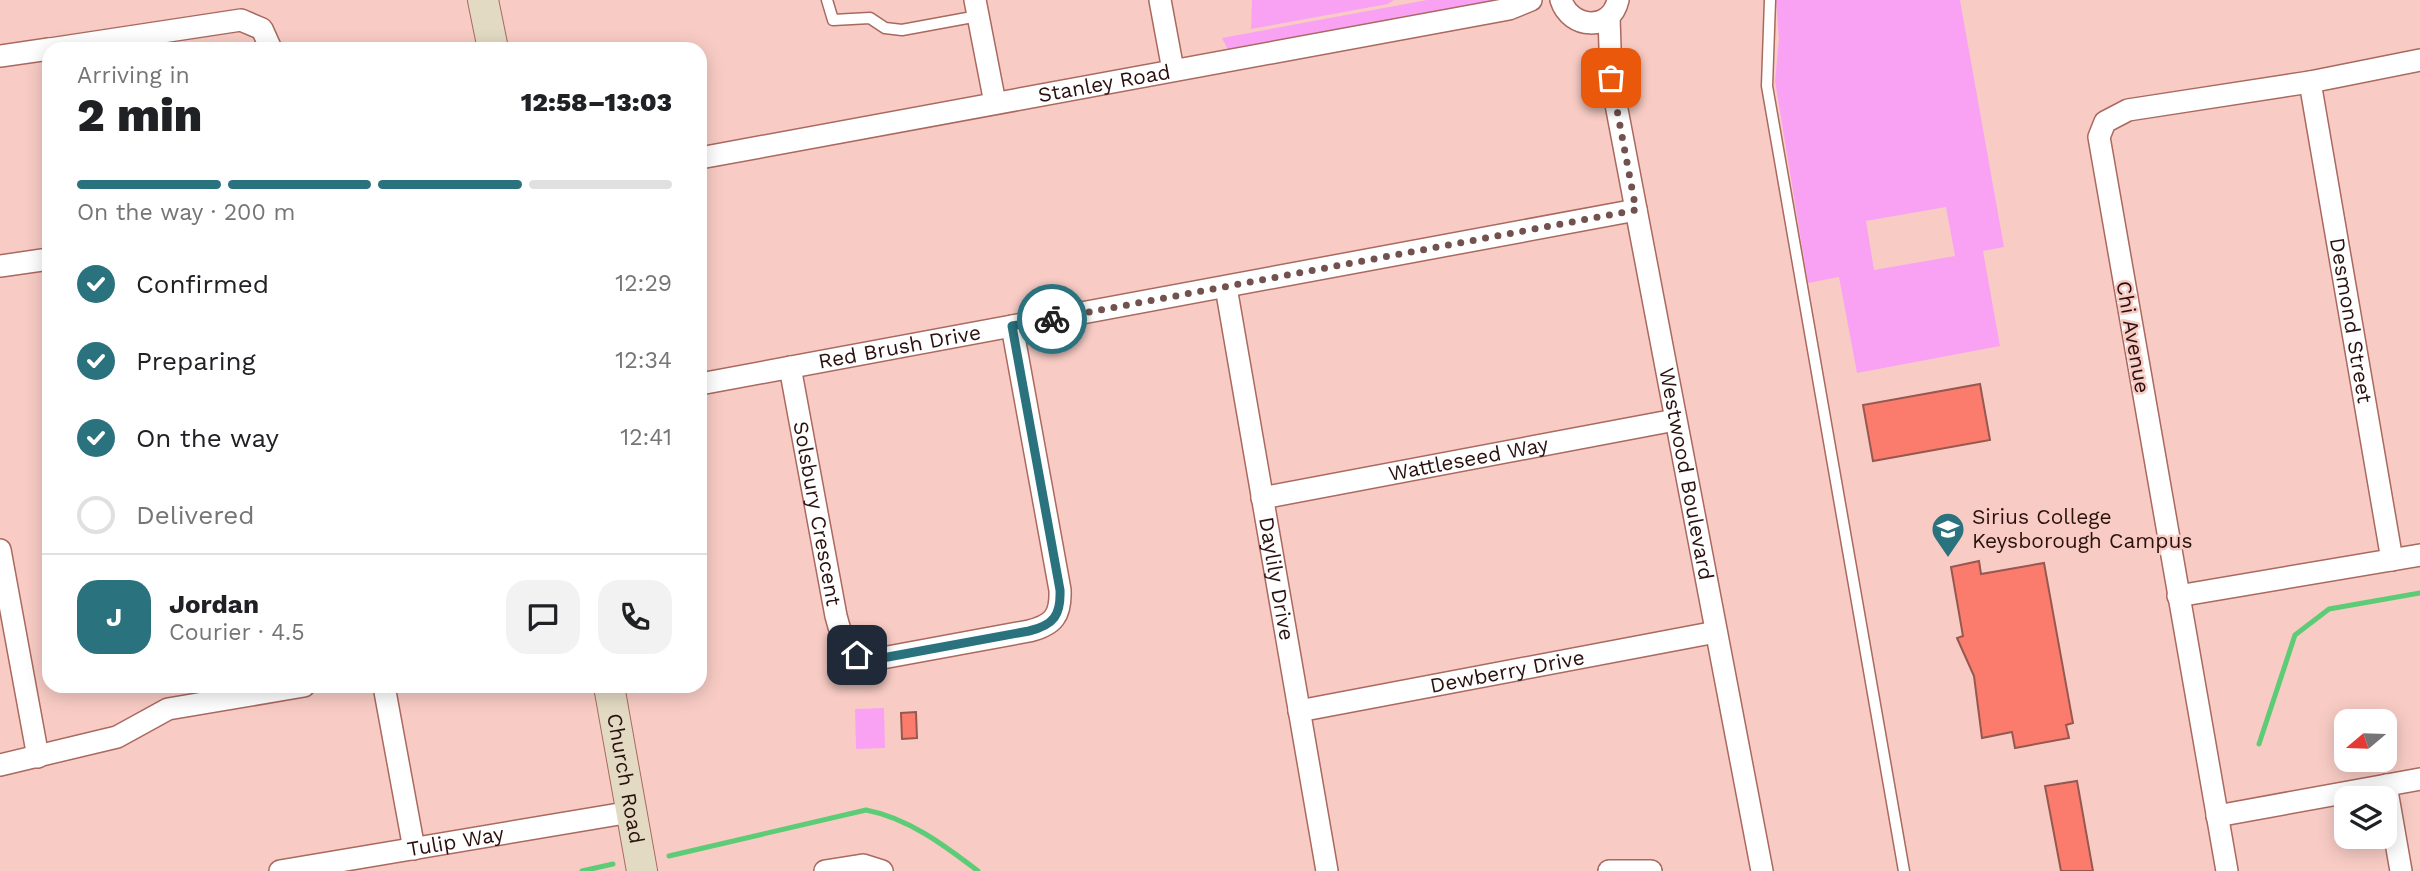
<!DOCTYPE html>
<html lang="en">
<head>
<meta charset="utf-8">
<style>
  :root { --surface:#fff; --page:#f2f2f2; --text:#202124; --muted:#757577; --line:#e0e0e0; --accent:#2a727d }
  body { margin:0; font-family:"Work Sans",sans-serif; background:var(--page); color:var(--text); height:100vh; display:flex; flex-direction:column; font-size:26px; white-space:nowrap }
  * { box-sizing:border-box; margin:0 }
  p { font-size:23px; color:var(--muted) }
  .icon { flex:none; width:38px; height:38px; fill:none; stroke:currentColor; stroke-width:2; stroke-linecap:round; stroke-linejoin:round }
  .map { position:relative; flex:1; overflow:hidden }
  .panel { position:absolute; left:42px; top:42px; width:665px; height:651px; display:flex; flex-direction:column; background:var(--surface); border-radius:21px; box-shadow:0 4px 18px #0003 }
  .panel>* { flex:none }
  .needle { width:46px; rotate:251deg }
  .tools { position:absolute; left:2334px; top:709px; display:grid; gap:14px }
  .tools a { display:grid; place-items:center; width:63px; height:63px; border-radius:14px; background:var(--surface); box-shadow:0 4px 18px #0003; font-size:35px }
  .pin { position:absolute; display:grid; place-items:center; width:60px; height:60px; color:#fff; margin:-30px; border-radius:14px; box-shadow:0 4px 10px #0006 }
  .courier { position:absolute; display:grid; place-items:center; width:70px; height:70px; margin:-35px; border:5px solid #2a727d; border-radius:50%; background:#fff; color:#222; box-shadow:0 2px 9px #0007 }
  .head em { font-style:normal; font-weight:800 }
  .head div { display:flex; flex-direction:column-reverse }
  .head { display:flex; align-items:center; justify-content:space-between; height:119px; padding:0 35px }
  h1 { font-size:46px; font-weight:800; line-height:52px }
  .bar { display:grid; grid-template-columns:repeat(4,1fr); gap:10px 7px; align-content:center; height:84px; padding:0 35px }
  .bar i { height:9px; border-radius:5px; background:var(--line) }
  .bar .current { background:var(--accent) }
  .bar p { grid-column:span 4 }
  .line { display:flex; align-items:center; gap:18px; padding:0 35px; border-top:2px solid var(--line) }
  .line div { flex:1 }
  .round { display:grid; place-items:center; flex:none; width:74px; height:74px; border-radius:21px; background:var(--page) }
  ol { padding:0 35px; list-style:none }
  li { display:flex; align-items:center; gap:21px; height:77px }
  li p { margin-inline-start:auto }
  li .icon { padding:7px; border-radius:50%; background:var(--accent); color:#fff; stroke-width:4 }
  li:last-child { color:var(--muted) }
  li i { width:38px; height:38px; border:4px solid var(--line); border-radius:50% }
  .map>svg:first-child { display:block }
  .green { fill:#f9a2f4; fill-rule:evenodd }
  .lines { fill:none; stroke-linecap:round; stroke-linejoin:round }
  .stream { stroke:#5ecc77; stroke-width:5 }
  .building { fill:#fb7c6d; stroke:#96584f; stroke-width:2 }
  .lane-casing { stroke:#a9695f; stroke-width:13 }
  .street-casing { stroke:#a9695f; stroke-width:24 }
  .secondary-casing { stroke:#a9695f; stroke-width:32 }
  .lane { stroke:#fff; stroke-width:10 }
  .street { stroke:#fff; stroke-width:21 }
  .secondary { stroke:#e3dac3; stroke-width:30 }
  .done { stroke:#72524e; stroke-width:7; stroke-dasharray:0 12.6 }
  .route { stroke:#2a727d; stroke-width:9 }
  .labels { text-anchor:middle; stroke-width:5; stroke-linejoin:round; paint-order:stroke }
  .street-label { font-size:21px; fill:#2a110e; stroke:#f8ccc5 }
  .poi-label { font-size:21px; fill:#2a110e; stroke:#f8ccc5; text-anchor:start }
</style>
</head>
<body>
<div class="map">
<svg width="2420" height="871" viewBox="0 0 2420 871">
  <rect width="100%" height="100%" fill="#f8ccc5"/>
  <g class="green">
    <polygon points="1252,0 1394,0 1388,4 1251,29"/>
    <polygon points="1427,0 1501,0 1228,50 1222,38"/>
    <path d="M1776,0H1960L2004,247L1983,251L2000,346L1857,373L1839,277L1808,283L1775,81L1779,39ZM1946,207L1955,256L1874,270L1866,221Z"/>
    <polygon points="884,708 885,748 856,749 855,709"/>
  </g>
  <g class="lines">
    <g class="stream">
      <polyline points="2259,744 2295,635 2329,609 2420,593"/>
      <path d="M669,856L866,810C908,818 944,845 978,871"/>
      <polyline points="582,871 613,864"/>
    </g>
  </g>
  <g class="building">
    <polygon points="1980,384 1990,440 1873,461 1863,405"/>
    <polygon points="1979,561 1981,574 2044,563 2073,723 2066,725 2069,738 2015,748 2012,732 1982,738 1974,676 1957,638 1963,636 1951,567"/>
    <polygon points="916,712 917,738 902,739 901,713"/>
    <polygon points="2077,781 2093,871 2061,871 2045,786"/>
  </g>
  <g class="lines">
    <defs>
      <g id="lane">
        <polyline points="827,0 833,20 870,18 885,28 902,30 978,16"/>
        <polyline points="1770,0 1767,86 1904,871"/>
      </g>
      <g id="street">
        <polyline points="975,0 995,103"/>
        <polyline points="1160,0 1173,70"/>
        <path d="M1561,0C1570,29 1611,32 1618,0"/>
        <path id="s1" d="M1609,17L1611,78L1762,871"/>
        <polyline points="50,49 241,20 262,29 271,49"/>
        <polyline points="0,56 49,49"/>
        <path id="s2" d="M2310,82L2392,560"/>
        <path id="s3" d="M700,158L1509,9L1531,0"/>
        <polyline points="0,266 49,259"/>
        <path id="s4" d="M1226,287L1327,871"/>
        <path id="s5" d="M790,367L836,616C842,640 849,659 877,659L1029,631C1054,625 1061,615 1060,590L1012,326"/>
        <path id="s6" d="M700,384L1636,210"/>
        <path id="s7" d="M1262,498L1675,420"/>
        <polyline points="0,550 38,757"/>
        <polyline points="2178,596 2420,555"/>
        <polyline points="384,686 414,849"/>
        <path id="s8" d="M1299,711L1716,632"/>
        <polyline points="0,765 117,737 168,709 304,686"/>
        <polyline points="2386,785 2401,871"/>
        <polyline points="2217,816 2420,779"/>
        <path id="s9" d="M280,871L631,812"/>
        <polyline points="825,871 863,865 882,871"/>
        <polyline points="1609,871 1651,871"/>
        <polyline points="2227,871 2099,137 2105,122 2128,110 2310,82 2420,60"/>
      </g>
      <g id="secondary">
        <polyline points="483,0 493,49"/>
        <path id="s10" d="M609,686L642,871"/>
      </g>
    </defs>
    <use href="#lane" class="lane-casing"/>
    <use href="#street" class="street-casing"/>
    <use href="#secondary" class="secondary-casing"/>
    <use href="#lane" class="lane"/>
    <use href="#street" class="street"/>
    <use href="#secondary" class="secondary"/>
  </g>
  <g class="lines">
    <polyline class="done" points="1052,319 1636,210 1611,78"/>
    <path class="route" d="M857,655L877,659L1029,631C1054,625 1061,615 1060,590L1012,326L1052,319"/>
  </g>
  <defs>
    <symbol id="school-pin" viewBox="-11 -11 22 30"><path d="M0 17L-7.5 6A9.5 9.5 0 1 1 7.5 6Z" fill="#2a727d" stroke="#f8ccc5"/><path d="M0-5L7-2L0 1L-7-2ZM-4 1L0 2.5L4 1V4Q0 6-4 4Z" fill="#fff"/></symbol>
  </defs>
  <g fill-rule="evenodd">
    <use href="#school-pin" x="1929" y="510" width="38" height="52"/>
  </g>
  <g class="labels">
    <g class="street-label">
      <text dy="7" stroke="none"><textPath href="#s3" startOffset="411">Stanley Road</textPath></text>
      <text dy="7" stroke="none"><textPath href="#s2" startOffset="242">Desmond Street</textPath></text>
      <text transform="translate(2133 337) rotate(80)" y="7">Chi Avenue</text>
      <text dy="7" stroke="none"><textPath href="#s6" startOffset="203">Red Brush Drive</textPath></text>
      <text dy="7" stroke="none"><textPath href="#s7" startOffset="210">Wattleseed Way</textPath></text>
      <text dy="7" stroke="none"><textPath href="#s1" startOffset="464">Westwood Boulevard</textPath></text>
      <text dy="7" stroke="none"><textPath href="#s5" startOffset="149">Solsbury Crescent</textPath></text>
      <text dy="7" stroke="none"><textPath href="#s4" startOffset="296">Daylily Drive</textPath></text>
      <text dy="7" stroke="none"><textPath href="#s8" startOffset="212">Dewberry Drive</textPath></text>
      <text dy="7" stroke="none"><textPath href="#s10" startOffset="94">Church Road</textPath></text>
      <text dy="7" stroke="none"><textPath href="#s9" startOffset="178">Tulip Way</textPath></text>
    </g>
    <g class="poi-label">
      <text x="1972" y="524">Sirius College<tspan x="1972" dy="24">Keysborough Campus</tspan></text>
    </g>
  </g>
</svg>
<div class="tools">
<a><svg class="needle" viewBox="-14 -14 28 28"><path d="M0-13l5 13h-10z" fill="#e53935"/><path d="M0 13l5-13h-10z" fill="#757577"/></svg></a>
<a><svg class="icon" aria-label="layers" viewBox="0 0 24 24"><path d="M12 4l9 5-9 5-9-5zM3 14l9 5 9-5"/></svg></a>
</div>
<div class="pin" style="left:1611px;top:78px;background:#ea580c"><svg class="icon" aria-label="bag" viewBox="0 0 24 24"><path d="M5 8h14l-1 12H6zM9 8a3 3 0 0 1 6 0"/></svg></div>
<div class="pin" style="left:857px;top:655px;background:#1f2937"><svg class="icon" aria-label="home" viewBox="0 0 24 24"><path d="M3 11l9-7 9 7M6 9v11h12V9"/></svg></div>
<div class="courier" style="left:1052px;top:319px"><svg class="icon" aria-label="bike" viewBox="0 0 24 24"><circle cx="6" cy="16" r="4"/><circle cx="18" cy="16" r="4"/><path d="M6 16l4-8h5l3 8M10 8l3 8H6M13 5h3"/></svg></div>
<section class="panel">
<div class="head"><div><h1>2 min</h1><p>Arriving in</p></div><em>12:58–13:03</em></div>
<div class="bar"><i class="current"></i><i class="current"></i><i class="current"></i><i></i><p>On the way · 200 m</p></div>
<ol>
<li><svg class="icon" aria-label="check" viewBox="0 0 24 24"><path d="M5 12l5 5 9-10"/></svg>Confirmed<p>12:29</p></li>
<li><svg class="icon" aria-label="check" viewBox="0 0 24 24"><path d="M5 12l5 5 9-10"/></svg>Preparing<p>12:34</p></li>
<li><svg class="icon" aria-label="check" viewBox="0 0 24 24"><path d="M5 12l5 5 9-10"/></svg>On the way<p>12:41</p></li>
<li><i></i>Delivered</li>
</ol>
<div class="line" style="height:126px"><b class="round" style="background:var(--accent);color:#fff">J</b><div><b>Jordan</b><p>Courier · 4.5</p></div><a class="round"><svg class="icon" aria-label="chat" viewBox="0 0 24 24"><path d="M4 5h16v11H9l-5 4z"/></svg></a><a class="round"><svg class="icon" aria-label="phone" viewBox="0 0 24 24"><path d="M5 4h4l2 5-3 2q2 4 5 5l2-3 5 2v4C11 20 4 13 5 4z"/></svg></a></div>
</section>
</div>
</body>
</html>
